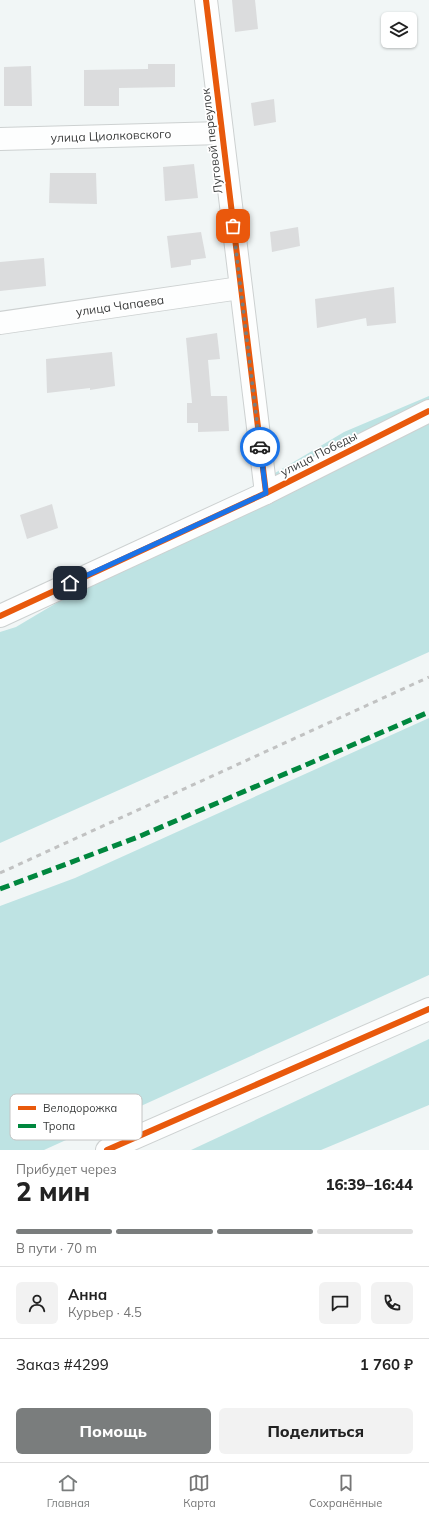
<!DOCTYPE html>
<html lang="ru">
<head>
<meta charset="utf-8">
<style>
  :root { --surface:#fff; --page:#f2f2f2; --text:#222; --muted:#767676; --line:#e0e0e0; --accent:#7a7d7d }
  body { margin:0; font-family:Mulish,sans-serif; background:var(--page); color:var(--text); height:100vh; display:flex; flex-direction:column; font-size:15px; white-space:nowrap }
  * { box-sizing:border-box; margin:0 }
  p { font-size:13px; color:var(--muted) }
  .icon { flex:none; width:22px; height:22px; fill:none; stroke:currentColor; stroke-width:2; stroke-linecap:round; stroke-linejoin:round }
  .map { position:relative; height:1150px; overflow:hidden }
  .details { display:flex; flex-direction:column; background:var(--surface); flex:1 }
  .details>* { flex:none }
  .buttons { position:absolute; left:381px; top:12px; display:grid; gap:8px }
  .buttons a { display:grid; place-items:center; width:36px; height:36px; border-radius:6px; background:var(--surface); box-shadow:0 1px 3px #0004; font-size:20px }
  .pin { position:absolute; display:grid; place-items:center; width:34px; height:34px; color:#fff; margin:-17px; border-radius:8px; box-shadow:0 2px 6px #0006 }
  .courier { position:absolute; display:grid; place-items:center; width:40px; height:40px; margin:-20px; border:3px solid #1a73e8; border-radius:50%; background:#fff; color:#222; box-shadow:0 1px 5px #0007 }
  .head em { font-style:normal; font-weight:800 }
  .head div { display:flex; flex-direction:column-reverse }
  .head { display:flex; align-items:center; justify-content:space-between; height:68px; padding:0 16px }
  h1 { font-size:26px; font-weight:800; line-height:30px }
  .bar { display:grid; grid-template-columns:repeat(4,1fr); gap:6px 4px; align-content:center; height:48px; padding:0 16px }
  .bar i { height:5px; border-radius:3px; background:var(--line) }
  .bar .active { background:var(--accent) }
  .bar p { grid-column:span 4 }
  .line { display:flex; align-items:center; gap:10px; padding:0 16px; border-top:1px solid var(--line) }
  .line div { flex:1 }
  .round { display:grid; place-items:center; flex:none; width:42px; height:42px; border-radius:6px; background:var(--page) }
  .button { display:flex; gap:8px; margin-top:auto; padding:8px 16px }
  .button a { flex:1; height:46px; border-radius:6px; background:var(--accent); color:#fff; font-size:16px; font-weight:800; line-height:46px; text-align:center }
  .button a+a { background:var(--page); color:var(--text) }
  .menu { display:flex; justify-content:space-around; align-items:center; height:56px; border-top:1px solid var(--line); background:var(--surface); font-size:11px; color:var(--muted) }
  .menu a { display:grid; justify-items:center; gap:2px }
  .menu .active { color:var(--accent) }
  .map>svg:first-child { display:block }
  .green { fill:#bee3e3 }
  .building { fill:#dbdcdd }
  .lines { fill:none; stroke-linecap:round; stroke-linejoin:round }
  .street-casing { stroke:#cdd1d1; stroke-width:24 }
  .secondary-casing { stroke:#cdd1d1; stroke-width:24 }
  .street { stroke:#fdfefe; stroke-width:22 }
  .secondary { stroke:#fdfefe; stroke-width:22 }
  .rail { stroke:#c1c2c2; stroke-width:3; stroke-dasharray:5 5; stroke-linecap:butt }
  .quiet { stroke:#00873e; stroke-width:5; stroke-dasharray:10 5; stroke-linecap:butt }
  .cycleway-casing { stroke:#fff; stroke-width:8 }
  .cycleway { stroke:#e8590c; stroke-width:6 }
  .done { stroke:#7a7d7d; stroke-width:4; stroke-dasharray:0 7.2 }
  .route { stroke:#1a73e8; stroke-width:5 }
  .labels { text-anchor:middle; stroke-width:3.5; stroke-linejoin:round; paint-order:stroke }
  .street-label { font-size:12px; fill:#3a3c3c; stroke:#fff }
  .key { fill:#fff; stroke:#c4c4c4; stroke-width:1 }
  .key-label { font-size:11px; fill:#3a3c3c }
</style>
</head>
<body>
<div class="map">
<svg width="429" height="1150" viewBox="0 0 429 1150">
  <rect width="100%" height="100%" fill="#f1f6f6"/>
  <g class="green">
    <polygon points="429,396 429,652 0,843 0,632 16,627 344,432"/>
    <polygon points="429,718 429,975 44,1150 0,1150 0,906 75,878"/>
    <polygon points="429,1039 429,1105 321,1150 191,1150"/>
  </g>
  <g class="building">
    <polygon points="232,0 255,0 258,29 235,32"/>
    <polygon points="148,64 175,64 175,87 119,88 119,106 84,106 84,70 148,69"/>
    <polygon points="31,66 32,106 4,106 4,67"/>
    <polygon points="274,99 276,122 254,126 251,103"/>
    <polygon points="194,164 198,198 165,201 163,167"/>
    <polygon points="50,173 96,173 97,204 49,203"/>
    <polygon points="298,227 300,246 272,252 270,232"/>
    <polygon points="201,232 206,258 191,260 191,265 171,268 167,236"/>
    <polygon points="44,258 46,286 0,291 0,262"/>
    <polygon points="394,287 396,323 367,326 366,318 317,328 315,299"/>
    <polygon points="217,333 220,359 208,360 211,396 227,396 229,431 198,432 198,423 187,423 187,403 192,403 186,338"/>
    <polygon points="112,352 115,386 90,390 90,388 47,393 46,359"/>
    <polygon points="52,504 58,528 27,539 20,515"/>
  </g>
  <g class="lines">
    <defs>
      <g id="street">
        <polyline points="206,0 266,493"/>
        <polyline points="0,139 222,133"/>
        <polyline points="0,323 240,288"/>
        <polyline points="0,616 266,493 429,411"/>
      </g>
      <polyline id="secondary" points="107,1150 429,1009"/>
    </defs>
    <use href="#street" class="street-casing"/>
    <use href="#secondary" class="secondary-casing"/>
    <use href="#street" class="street"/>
    <use href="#secondary" class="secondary"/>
    <polyline class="rail" points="0,873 429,677"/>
    <polyline class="quiet" points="0,889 138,837 429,712"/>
    <defs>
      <g id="cycleway">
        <polyline points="206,0 266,493"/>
        <polyline points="0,616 266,493 429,411"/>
        <polyline points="107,1150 429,1009"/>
      </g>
    </defs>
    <use href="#cycleway" class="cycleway-casing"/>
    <use href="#cycleway" class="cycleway"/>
  </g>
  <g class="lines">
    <polyline class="done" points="233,226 260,447"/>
    <polyline class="route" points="70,583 266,493 260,447"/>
  </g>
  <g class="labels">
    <g class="street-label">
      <text transform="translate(111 136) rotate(-2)" y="4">улица Циолковского</text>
      <text transform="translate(212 141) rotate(-97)" y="4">Луговой переулок</text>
      <text transform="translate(120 306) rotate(-8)" y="4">улица Чапаева</text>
      <text transform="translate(319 454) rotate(-27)" y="4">улица Победы</text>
    </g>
  </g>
  <rect x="10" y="1094" width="132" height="46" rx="6" class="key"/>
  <rect x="18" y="1106" width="18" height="4" fill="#e8590c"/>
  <rect x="18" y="1124" width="18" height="4" fill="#00873e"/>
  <g class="key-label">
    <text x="43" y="1112">Велодорожка</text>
    <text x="43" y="1130">Тропа</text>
  </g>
</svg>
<div class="buttons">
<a><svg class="icon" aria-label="layers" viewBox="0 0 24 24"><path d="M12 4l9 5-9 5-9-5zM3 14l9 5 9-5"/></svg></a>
</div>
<div class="pin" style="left:233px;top:226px;background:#ea580c"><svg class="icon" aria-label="bag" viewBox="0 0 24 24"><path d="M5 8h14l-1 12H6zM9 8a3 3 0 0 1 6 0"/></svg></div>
<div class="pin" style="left:70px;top:583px;background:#1f2937"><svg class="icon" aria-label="home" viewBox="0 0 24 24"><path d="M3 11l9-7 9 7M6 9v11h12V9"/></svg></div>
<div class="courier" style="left:260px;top:447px"><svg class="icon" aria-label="car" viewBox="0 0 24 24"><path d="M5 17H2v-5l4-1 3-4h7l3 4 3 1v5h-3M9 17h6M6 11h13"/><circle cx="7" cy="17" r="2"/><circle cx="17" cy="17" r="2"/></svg></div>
</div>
<section class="details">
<div class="head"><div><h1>2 мин</h1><p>Прибудет через</p></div><em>16:39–16:44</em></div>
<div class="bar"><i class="active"></i><i class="active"></i><i class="active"></i><i></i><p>В пути · 70 m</p></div>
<div class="line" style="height:72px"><a class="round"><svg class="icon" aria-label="person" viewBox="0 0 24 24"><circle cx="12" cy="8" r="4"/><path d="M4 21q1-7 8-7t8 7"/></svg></a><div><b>Анна</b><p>Курьер · 4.5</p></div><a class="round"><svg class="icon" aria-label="chat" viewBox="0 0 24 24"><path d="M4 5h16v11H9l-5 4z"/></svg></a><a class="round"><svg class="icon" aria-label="phone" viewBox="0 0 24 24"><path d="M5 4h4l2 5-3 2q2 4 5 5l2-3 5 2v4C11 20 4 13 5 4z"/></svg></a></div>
<div class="line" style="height:52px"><div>Заказ #4299</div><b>1 760 ₽</b></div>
<div class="button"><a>Помощь</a><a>Поделиться</a></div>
</section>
<nav class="menu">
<a class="active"><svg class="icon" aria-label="home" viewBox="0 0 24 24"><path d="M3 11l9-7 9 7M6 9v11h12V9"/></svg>Главная</a>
<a><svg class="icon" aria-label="map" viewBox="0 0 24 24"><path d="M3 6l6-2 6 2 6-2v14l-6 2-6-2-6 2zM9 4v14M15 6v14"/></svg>Карта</a>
<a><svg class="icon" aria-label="saved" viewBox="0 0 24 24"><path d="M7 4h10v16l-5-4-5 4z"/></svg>Сохранённые</a>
</nav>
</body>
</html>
